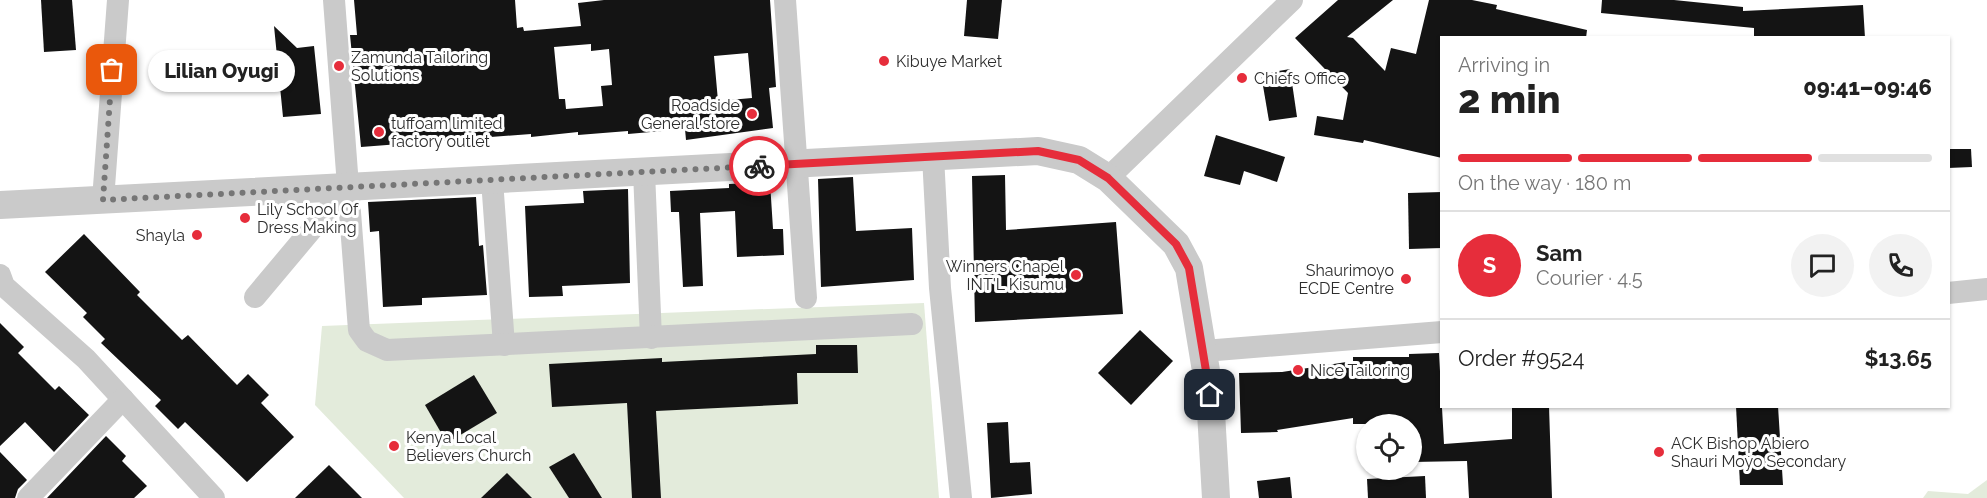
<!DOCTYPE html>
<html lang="en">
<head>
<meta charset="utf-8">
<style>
  :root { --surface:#fff; --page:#f2f2f2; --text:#222; --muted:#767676; --line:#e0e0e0; --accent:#e62d3b }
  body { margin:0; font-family:Raleway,sans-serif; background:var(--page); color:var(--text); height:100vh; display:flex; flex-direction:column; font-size:22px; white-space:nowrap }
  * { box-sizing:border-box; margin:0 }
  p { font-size:20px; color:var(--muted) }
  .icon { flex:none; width:33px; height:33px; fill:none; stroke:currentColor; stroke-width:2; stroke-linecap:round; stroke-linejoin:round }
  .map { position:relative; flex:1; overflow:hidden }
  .drawer { position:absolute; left:1440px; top:36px; width:510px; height:372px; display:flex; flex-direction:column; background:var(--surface); border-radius:0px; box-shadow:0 2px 4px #0004 }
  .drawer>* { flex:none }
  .fabs { position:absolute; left:1356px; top:414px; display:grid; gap:12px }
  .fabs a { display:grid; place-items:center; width:66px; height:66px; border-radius:50%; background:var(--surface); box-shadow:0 2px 4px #0004; font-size:30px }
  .pin { position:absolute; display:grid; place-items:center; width:51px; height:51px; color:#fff; margin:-26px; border-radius:12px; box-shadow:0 3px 9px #0006 }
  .courier { position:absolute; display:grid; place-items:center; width:60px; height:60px; margin:-30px; border:4px solid #e62d3b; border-radius:50%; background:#fff; color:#222; box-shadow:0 2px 8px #0007 }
  .bubble { position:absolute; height:42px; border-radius:21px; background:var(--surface); box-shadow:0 2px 4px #0004; font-size:20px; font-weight:800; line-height:42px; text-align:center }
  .headline em { font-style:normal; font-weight:800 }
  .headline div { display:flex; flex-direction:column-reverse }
  .headline { display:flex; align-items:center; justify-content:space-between; height:102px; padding:0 18px }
  h1 { font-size:39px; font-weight:800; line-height:45px }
  .bar { display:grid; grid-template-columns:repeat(4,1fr); gap:9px 6px; align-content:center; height:72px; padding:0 18px }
  .bar i { height:8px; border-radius:4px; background:var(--line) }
  .bar .current { background:var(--accent) }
  .bar p { grid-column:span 4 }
  .line { display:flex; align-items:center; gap:15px; padding:0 18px; border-top:2px solid var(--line) }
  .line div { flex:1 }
  .round { display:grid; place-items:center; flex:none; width:63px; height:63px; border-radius:32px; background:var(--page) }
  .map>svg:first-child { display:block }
  .green { fill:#e3ebdb }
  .building { fill:#141414; fill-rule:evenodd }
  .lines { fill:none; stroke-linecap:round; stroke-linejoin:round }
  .minor { stroke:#cacaca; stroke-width:22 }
  .tertiary { stroke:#cacaca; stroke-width:28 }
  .done { stroke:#767676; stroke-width:6; stroke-dasharray:0 10.8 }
  .route { stroke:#e62d3b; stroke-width:8 }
  .poi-dot { fill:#e62d3b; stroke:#fff; stroke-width:2 }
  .labels { text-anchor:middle; stroke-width:6; stroke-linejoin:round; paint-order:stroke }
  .poi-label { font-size:16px; fill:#2d2d2d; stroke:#fff; text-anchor:start }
</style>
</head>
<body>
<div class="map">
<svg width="1987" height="498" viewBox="0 0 1987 498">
  <rect width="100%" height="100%" fill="#fff"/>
  <g class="green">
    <polygon points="924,303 939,498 404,498 315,405 322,326"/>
    <polygon points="1987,480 1987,498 1923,498 1928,491 1968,494"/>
  </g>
  <g class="building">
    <polygon points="41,0 72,0 76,50 44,52"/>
    <path d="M354,0H515L517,28L523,27L524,31L581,26L578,3L604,0H770L776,87L769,88L773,128L686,140L685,129L628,134V131L578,135V132L531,137V134L361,147L350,35H357ZM591,44V51L609,49L612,85L601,86L603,106L566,109L565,99H559L554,47ZM748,53L752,98L718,101L714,56Z"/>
    <polygon points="967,0 1002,0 998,39 964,36"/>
    <polygon points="1338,0 1393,0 1347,37 1353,38 1385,71 1391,48 1416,54 1429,0 1472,0 1497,5 1496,9 1587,30 1586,38 1442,38 1442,158 1364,140 1363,143 1314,135 1317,116 1343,120 1348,93 1295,38"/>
    <polygon points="1602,0 1674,0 1743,7 1743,11 1863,5 1865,38 1754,38 1754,28 1601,13"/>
    <polygon points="274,26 297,48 314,46 321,114 283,117"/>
    <polygon points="1290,69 1297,117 1269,121 1261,74"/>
    <polygon points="1216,135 1285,157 1277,182 1244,171 1240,185 1204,176"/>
    <polygon points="1948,149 1971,149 1972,167 1948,168"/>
    <polygon points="1005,175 1006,230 1116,222 1123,314 975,322 972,176"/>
    <polygon points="853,177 856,231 912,228 914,280 821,287 818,179"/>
    <polygon points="770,182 773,229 783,229 784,255 737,257 735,211 700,213 703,286 683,287 679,212 671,212 670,191 729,188 729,184"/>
    <polygon points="628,189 630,283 562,286 563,296 529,297 525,206 584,203 583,191"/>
    <polygon points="1442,192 1442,248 1409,249 1408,193"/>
    <polygon points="476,197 479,246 483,245 487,295 422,298 422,305 383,307 379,231 370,232 368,202"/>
    <polygon points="84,234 140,292 137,295 182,340 188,335 237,385 248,374 269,395 261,403 294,437 247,482 185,422 178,429 155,406 161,400 101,343 105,339 83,317 87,313 45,272"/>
    <polygon points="0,323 24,347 18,353 55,390 59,386 89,415 54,452 25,422 0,446"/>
    <polygon points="1140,330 1173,361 1131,405 1098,373"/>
    <polygon points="816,345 857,345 858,373 797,373 798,404 656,411 661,498 632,498 627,403 552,407 549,364 662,358 662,362 816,354"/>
    <polygon points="1439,353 1444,444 1512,439 1512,406 1549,406 1552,498 1469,498 1467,461 1412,462 1412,424 1353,424 1353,418 1277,430 1278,432 1241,433 1239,373 1282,372 1353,361 1353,357 1409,357 1409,354"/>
    <polygon points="474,375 497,413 447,443 425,405"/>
    <polygon points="1736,406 1778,406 1783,485 1740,485"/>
    <polygon points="1008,422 1010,463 1030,462 1032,494 991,498 987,423"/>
    <polygon points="106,436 126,456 122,461 147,486 134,498 47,498"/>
    <polygon points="0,452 27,480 18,489 15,498 0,498"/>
    <polygon points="574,453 602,498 569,498 549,467"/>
    <polygon points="329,465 362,498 295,498"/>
    <polygon points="507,473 532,498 481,498"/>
    <polygon points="1425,476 1426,498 1368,498 1367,479"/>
    <polygon points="1290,477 1292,498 1259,498 1257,481"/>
  </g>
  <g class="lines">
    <g class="minor">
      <polyline points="785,0 806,298"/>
      <polyline points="933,156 940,288 961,498"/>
      <polyline points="644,172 651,338"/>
      <polyline points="1108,178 1292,0"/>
      <polyline points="492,180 504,345"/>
      <polyline points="348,186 359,330 367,341 387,350 912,324"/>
      <polyline points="103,200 118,0"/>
      <polyline points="0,275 4,286 86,359 214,498"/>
      <polyline points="1948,293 1987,289"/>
      <polyline points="255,297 348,186 334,0"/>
      <polyline points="1204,351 1442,332"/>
      <polyline points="28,498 123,399"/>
    </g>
    <polyline class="tertiary" points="0,205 1038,151 1079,160 1108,178 1176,244 1189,268 1210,395 1216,498"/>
  </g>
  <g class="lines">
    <polyline class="done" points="112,70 103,200 759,166"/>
    <polyline class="route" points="759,166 1038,151 1079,160 1108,178 1176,244 1189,268 1210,395"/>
  </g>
  <g class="poi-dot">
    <circle cx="884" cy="61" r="6"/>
    <circle cx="339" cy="66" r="6"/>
    <circle cx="1242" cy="78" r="6"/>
    <circle cx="752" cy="114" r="6"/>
    <circle cx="379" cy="132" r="6"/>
    <circle cx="245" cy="218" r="6"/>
    <circle cx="197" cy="235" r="6"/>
    <circle cx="1076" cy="275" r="6"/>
    <circle cx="1406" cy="279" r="6"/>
    <circle cx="1298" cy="370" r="6"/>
    <circle cx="394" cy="446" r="6"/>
    <circle cx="1659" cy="452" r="6"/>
  </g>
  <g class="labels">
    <g class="poi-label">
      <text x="351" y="63">Zamunda Tailoring<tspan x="351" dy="18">Solutions</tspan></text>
      <text x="896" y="67">Kibuye Market</text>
      <text x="1254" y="84">Chiefs Office</text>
      <text x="740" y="111" text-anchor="end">Roadside<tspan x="740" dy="18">General store</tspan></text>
      <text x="391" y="129">tuffoam limited<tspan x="391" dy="18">factory outlet</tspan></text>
      <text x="257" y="215">Lily School Of<tspan x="257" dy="18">Dress Making</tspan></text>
      <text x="185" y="241" text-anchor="end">Shayla</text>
      <text x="1064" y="272" text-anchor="end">Winners Chapel<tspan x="1064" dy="18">INT'L Kisumu</tspan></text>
      <text x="1394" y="276" text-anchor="end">Shaurimoyo<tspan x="1394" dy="18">ECDE Centre</tspan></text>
      <text x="1310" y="376">Nice Tailoring</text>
      <text x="406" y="443">Kenya Local<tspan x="406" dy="18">Believers Church</tspan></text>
      <text x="1671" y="449">ACK Bishop Abiero<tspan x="1671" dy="18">Shauri Moyo Secondary</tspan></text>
    </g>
  </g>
</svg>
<div class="fabs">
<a><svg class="icon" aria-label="locate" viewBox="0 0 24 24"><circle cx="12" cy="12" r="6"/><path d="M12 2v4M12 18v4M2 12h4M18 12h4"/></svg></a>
</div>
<div class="pin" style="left:112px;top:70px;background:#ea580c"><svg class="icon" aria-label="bag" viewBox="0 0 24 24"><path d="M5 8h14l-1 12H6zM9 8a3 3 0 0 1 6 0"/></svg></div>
<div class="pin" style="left:1210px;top:395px;background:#1f2937"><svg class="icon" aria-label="home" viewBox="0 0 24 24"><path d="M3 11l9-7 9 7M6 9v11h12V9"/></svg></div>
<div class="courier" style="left:759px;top:166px"><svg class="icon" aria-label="bike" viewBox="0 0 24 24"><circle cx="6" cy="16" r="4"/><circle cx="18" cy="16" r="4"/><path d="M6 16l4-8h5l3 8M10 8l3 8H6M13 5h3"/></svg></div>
<div class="bubble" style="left:148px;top:50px;width:147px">Lilian Oyugi</div>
<section class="drawer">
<div class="headline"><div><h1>2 min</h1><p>Arriving in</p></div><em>09:41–09:46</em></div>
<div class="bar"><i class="current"></i><i class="current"></i><i class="current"></i><i></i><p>On the way · 180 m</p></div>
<div class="line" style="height:108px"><b class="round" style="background:var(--accent);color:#fff">S</b><div><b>Sam</b><p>Courier · 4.5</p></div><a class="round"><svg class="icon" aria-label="chat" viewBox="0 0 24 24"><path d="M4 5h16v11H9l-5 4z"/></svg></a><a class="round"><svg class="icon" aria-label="phone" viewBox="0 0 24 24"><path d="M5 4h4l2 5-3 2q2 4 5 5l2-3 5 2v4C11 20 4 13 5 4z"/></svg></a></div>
<div class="line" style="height:78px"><div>Order #9524</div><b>$13.65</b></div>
</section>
</div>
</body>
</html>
